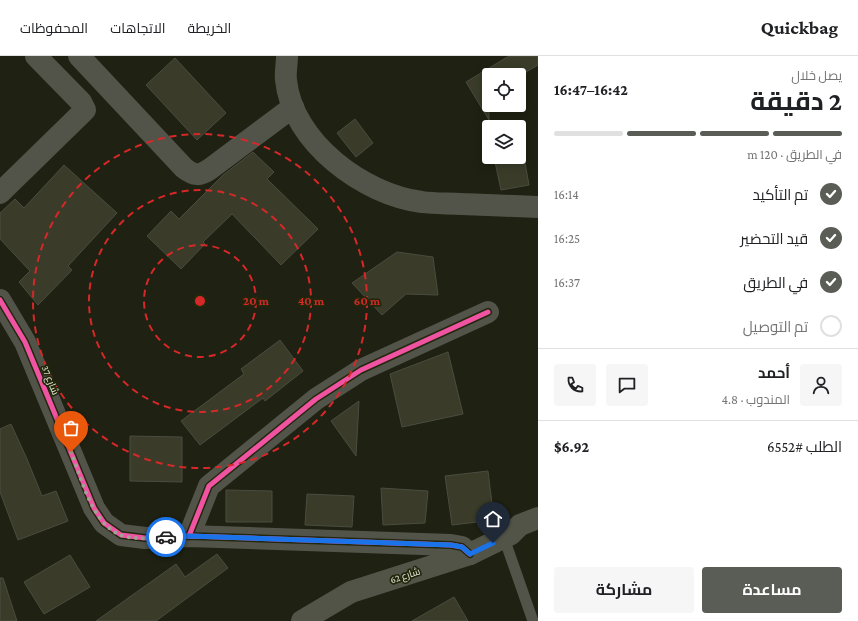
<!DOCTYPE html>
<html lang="ar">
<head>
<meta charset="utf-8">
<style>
  :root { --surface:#fff; --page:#f6f6f6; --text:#202124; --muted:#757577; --line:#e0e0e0; --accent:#5a5c56 }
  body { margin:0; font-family:"Crimson Pro",Cairo,serif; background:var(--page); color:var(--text); direction:rtl; height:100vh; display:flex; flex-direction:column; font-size:15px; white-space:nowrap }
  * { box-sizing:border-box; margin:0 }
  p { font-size:13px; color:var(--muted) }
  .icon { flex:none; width:22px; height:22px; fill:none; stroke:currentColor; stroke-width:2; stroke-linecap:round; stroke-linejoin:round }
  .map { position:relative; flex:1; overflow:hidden; direction:ltr }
  .side { display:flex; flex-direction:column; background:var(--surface); width:320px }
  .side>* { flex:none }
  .controls { position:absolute; left:482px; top:12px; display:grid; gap:8px }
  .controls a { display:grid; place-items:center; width:44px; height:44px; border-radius:4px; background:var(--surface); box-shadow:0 2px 10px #0003; font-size:20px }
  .pin { position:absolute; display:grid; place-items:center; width:34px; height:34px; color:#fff; margin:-41px -17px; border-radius:50% 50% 50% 0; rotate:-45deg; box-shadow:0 0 4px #0007 }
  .pin .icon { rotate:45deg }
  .courier { position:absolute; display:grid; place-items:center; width:40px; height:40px; margin:-20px; border:3px solid #1a73e8; border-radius:50%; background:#fff; color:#222; box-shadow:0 1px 5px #0007 }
  .head em { font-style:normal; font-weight:700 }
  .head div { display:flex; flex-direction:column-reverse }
  .head { display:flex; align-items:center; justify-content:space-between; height:68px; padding:0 16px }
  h1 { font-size:26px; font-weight:700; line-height:30px }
  .bar { display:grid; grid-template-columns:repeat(4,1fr); gap:6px 4px; align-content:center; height:48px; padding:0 16px }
  .bar i { height:5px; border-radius:3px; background:var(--line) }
  .bar .current { background:var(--accent) }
  .bar p { grid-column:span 4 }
  .line { display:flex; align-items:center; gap:10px; padding:0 16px; border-top:1px solid var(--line) }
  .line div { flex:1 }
  .round { display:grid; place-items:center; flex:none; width:42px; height:42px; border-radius:4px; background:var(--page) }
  ol { padding:0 16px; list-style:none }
  li { display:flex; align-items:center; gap:12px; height:44px }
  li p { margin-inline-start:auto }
  li .icon { padding:4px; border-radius:50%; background:var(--accent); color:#fff; stroke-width:4 }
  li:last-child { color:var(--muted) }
  li i { width:22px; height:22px; border:2px solid var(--line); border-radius:50% }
  .cta { display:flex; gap:8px; margin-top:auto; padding:8px 16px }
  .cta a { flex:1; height:46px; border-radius:4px; background:var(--accent); color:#fff; font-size:16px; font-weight:700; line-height:46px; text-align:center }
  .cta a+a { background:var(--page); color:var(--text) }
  header { display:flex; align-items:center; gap:24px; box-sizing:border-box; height:56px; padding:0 20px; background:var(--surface); border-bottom:1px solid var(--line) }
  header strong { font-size:19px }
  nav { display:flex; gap:22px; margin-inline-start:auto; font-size:14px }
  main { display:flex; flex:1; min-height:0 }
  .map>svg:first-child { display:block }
  .building { fill:#3a3c29; stroke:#4a4c40 }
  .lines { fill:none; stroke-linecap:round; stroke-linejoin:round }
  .lane { stroke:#52544a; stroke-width:11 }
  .street { stroke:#52544a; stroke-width:22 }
  .secondary { stroke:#525448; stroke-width:22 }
  .cycleway-casing { stroke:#23270c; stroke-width:8 }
  .cycleway { stroke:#f153a3; stroke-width:5 }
  .done { stroke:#a0a393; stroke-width:4; stroke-dasharray:0 7.2 }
  .route { stroke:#1a73e8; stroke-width:5 }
  .ring { fill:none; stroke:#d62828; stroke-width:2; stroke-dasharray:7 5 }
  .labels { text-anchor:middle; stroke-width:3.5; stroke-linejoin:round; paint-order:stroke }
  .street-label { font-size:10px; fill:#e5e9d9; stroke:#23270c }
  .centre { fill:#d62828; stroke:#23270c; stroke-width:2 }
  .ring-label { font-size:12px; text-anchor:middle; font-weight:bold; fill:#d62828; stroke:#23270c; stroke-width:3.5; stroke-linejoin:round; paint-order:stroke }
</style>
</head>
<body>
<header>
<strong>Quickbag</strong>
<nav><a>الخريطة</a><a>الاتجاهات</a><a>المحفوظات</a></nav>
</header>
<main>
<section class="side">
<div class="head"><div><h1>2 دقيقة</h1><p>يصل خلال</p></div><em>16:42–16:47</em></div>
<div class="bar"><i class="current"></i><i class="current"></i><i class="current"></i><i></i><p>في الطريق · 120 m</p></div>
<ol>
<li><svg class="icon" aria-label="check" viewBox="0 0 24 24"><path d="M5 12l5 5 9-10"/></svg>تم التأكيد<p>16:14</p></li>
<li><svg class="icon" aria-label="check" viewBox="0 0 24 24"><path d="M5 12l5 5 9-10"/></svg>قيد التحضير<p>16:25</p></li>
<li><svg class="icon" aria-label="check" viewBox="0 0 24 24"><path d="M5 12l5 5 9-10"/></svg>في الطريق<p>16:37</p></li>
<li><i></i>تم التوصيل</li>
</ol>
<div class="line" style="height:72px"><a class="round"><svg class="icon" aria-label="person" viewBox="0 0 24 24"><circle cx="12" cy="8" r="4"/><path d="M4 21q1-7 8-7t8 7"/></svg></a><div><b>أحمد</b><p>المندوب · 4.8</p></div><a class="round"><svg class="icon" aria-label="chat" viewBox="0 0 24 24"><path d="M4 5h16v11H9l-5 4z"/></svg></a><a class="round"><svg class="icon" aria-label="phone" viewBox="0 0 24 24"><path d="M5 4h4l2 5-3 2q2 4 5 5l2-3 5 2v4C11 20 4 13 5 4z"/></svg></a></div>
<div class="line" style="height:52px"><div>الطلب #6552</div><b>$6.92</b></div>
<div class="cta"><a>مساعدة</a><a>مشاركة</a></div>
</section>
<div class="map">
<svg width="538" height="565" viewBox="0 0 538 565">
  <rect width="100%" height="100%" fill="#1f2112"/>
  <g class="building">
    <polygon points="509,0 538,0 538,9 521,19 489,19 489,64 466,26"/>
    <polygon points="175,2 226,57 197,84 146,29"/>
    <polygon points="355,63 373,87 356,101 337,77"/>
    <polygon points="253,96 274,116 267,123 318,173 281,209 232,158 203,186 205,188 181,213 147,180 171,155 179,163 223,119"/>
    <polygon points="494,101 524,101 529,129 501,134"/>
    <polygon points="64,109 117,157 68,210 72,214 38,249 19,226 30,215 0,183 0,157 15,143 24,152"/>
    <polygon points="397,196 433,201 438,239 406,238 382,259 352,227"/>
    <polygon points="280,284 303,315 265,345 263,342 200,389 181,365 244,318 241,313"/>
    <polygon points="448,296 463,358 402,371 390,318"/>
    <polygon points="359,345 356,400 331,365"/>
    <polygon points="11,368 27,403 42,440 56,435 68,465 18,484 0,436 0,373"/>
    <polygon points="130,380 182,381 182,426 130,425"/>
    <polygon points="488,415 494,464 452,469 445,420"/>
    <polygon points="381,432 428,435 425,467 383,469"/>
    <polygon points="226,434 272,435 272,466 226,466"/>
    <polygon points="307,438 354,440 352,471 305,469"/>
    <polygon points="217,498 228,512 156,565 96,565 176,508 185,521"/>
    <polygon points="70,499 90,531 44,558 24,526"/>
    <polygon points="0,522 3,522 17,565 0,565"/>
    <polygon points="454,541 468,565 412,565"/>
  </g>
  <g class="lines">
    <polyline class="lane" points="504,482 533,565"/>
    <g class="street">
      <path d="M79,0L184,112C194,120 200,120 210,113L293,51"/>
      <path d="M287,0C287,8 285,17 286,24C292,86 364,139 422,146C435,148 449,147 462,148C487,149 513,150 538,151"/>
      <polyline points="0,137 85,54 81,46 36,0"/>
      <polyline points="0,244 25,286 94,452 104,467 121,479 145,482 189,480 451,489 462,491 470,498"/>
      <polyline points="189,480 209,430 316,343 361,314 488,256"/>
    </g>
    <polyline class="secondary" points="302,565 351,536 470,498 511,478 520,469 538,462"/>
    <defs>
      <g id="cycleway">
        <polyline points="0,244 25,286 94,452 104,467 121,479 145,482 189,480 451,489 462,491 470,498"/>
        <polyline points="189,480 209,430 316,343 361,314 488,256"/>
      </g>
    </defs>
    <use href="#cycleway" class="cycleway-casing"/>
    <use href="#cycleway" class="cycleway"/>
  </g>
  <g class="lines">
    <path class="done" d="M71,396C82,423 91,466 120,479C134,484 152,482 166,481"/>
    <polyline class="route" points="166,481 189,480 451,489 462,491 470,498 493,487"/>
  </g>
  <g class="ring">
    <circle cx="200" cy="245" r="56"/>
    <circle cx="200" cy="245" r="111"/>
    <circle cx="200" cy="245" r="167"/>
  </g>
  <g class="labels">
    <g class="street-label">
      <text transform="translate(51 324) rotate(68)" y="4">شارع 37</text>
      <text transform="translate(405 519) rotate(-18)" y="4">شارع 62</text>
    </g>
  </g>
  <circle cx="200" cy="245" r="6" class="centre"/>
  <g class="ring-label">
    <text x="256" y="249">20 m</text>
    <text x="311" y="249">40 m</text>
    <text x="367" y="249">60 m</text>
  </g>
</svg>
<div class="controls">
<a><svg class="icon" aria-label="locate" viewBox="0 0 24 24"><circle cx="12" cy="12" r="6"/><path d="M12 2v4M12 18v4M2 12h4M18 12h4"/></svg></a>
<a><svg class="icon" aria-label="layers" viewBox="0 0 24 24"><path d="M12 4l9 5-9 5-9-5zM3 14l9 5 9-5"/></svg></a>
</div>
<div class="pin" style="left:71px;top:396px;background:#ea580c"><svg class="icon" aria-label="bag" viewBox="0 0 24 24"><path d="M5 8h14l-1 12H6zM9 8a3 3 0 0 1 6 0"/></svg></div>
<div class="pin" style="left:493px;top:487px;background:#1f2937"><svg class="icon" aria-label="home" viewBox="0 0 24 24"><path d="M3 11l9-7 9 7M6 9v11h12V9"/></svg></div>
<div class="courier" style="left:166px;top:481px"><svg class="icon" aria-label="car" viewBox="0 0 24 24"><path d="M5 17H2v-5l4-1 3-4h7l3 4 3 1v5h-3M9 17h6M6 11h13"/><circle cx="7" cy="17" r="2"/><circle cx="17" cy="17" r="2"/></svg></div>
</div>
</main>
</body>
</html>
